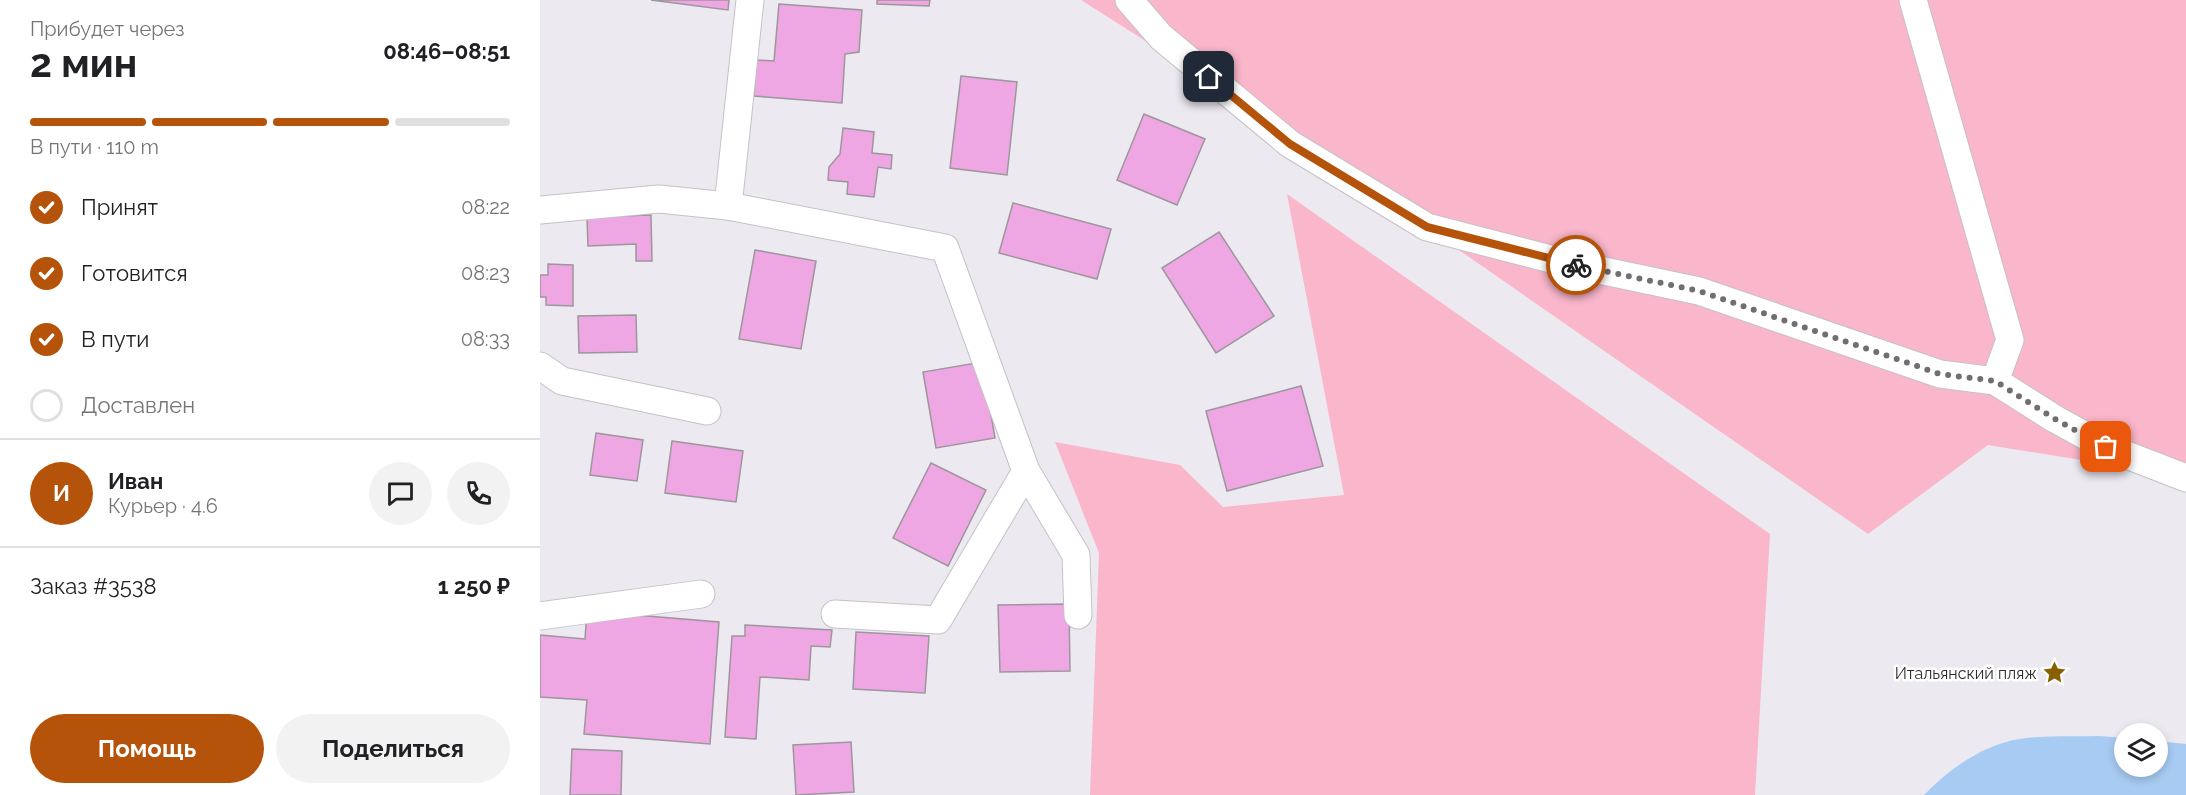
<!DOCTYPE html>
<html lang="ru">
<head>
<meta charset="utf-8">
<style>
  :root { --surface:#fff; --page:#f2f2f2; --text:#202124; --muted:#757577; --line:#e0e0e0; --accent:#b45309 }
  body { margin:0; font-family:Raleway,sans-serif; background:var(--page); color:var(--text); height:100vh; display:flex; flex-direction:column; font-size:22px; white-space:nowrap }
  * { box-sizing:border-box; margin:0 }
  p { font-size:20px; color:var(--muted) }
  .icon { flex:none; width:33px; height:33px; fill:none; stroke:currentColor; stroke-width:2; stroke-linecap:round; stroke-linejoin:round }
  .map { position:relative; flex:1; overflow:hidden }
  .details { display:flex; flex-direction:column; background:var(--surface); width:540px }
  .details>* { flex:none }
  .fabs { position:absolute; left:1574px; top:723px; display:grid; gap:12px }
  .fabs a { display:grid; place-items:center; width:54px; height:54px; border-radius:50%; background:var(--surface); box-shadow:0 3px 9px #0003; font-size:30px }
  .pin { position:absolute; display:grid; place-items:center; width:51px; height:51px; color:#fff; margin:-26px; border-radius:12px; box-shadow:0 3px 9px #0006 }
  .courier { position:absolute; display:grid; place-items:center; width:60px; height:60px; margin:-30px; border:4px solid #b45309; border-radius:50%; background:#fff; color:#222; box-shadow:0 2px 8px #0007 }
  .overview em { font-style:normal; font-weight:700 }
  .overview div { display:flex; flex-direction:column-reverse }
  .overview { display:flex; align-items:center; justify-content:space-between; height:102px; padding:0 30px }
  h1 { font-size:39px; font-weight:700; line-height:45px }
  .bar { display:grid; grid-template-columns:repeat(4,1fr); gap:9px 6px; align-content:center; height:72px; padding:0 30px }
  .bar i { height:8px; border-radius:4px; background:var(--line) }
  .bar .active { background:var(--accent) }
  .bar p { grid-column:span 4 }
  .line { display:flex; align-items:center; gap:15px; padding:0 30px; border-top:2px solid var(--line) }
  .line div { flex:1 }
  .round { display:grid; place-items:center; flex:none; width:63px; height:63px; border-radius:32px; background:var(--page) }
  ol { padding:0 30px; list-style:none }
  li { display:flex; align-items:center; gap:18px; height:66px }
  li p { margin-inline-start:auto }
  li .icon { padding:6px; border-radius:50%; background:var(--accent); color:#fff; stroke-width:4 }
  li:last-child { color:var(--muted) }
  li i { width:33px; height:33px; border:3px solid var(--line); border-radius:50% }
  .button { display:flex; gap:12px; margin-top:auto; padding:12px 30px }
  .button a { flex:1; height:69px; border-radius:36px; background:var(--accent); color:#fff; font-size:24px; font-weight:700; line-height:69px; text-align:center }
  .button a+a { background:var(--page); color:var(--text) }
  main { display:flex; flex:1; min-height:0 }
  .map>svg:first-child { display:block }
  .green { fill:#fab6ca }
  .water { fill:#a8cbf3 }
  .building { fill:#efa7e3; stroke:#9d969c; stroke-width:1.5 }
  .lines { fill:none; stroke-linecap:round; stroke-linejoin:round }
  .minor-casing { stroke:#c5c1c9; stroke-width:29 }
  .minor { stroke:#fff; stroke-width:27 }
  .done { stroke:#706e73; stroke-width:6; stroke-dasharray:0 10.8 }
  .route { stroke:#b45309; stroke-width:8 }
  .labels { text-anchor:middle; stroke-width:5; stroke-linejoin:round; paint-order:stroke }
  .poi-label { font-size:16px; fill:#2d2c2f; stroke:#fff; text-anchor:end }
</style>
</head>
<body>
<main>
<section class="details">
<div class="overview"><div><h1>2 мин</h1><p>Прибудет через</p></div><em>08:46–08:51</em></div>
<div class="bar"><i class="active"></i><i class="active"></i><i class="active"></i><i></i><p>В пути · 110 m</p></div>
<ol>
<li><svg class="icon" aria-label="check" viewBox="0 0 24 24"><path d="M5 12l5 5 9-10"/></svg>Принят<p>08:22</p></li>
<li><svg class="icon" aria-label="check" viewBox="0 0 24 24"><path d="M5 12l5 5 9-10"/></svg>Готовится<p>08:23</p></li>
<li><svg class="icon" aria-label="check" viewBox="0 0 24 24"><path d="M5 12l5 5 9-10"/></svg>В пути<p>08:33</p></li>
<li><i></i>Доставлен</li>
</ol>
<div class="line" style="height:108px"><b class="round" style="background:var(--accent);color:#fff">И</b><div><b>Иван</b><p>Курьер · 4.6</p></div><a class="round"><svg class="icon" aria-label="chat" viewBox="0 0 24 24"><path d="M4 5h16v11H9l-5 4z"/></svg></a><a class="round"><svg class="icon" aria-label="phone" viewBox="0 0 24 24"><path d="M5 4h4l2 5-3 2q2 4 5 5l2-3 5 2v4C11 20 4 13 5 4z"/></svg></a></div>
<div class="line" style="height:78px"><div>Заказ #3538</div><b>1 250 ₽</b></div>
<div class="button"><a>Помощь</a><a>Поделиться</a></div>
</section>
<div class="map">
<svg width="1646" height="795" viewBox="0 0 1646 795">
  <rect width="100%" height="100%" fill="#ece9f1"/>
  <g class="green">
    <polygon points="541,0 1646,0 1646,477 1448,445 1328,534 749,132"/>
    <polygon points="747,194 1230,534 1215,795 550,795 559,553 515,442 640,465 683,507 804,495"/>
  </g>
  <path class="water" d="M1559,736L1584,738V766H1617V741L1646,744V795H1384C1409,769 1443,745 1479,739C1505,735 1533,737 1559,736Z"/>
  <g class="building">
    <polygon points="111,0 189,0 188,10"/>
    <polygon points="337,0 390,0 389,6 337,4"/>
    <polygon points="239,4 322,10 319,52 305,54 302,103 214,96 216,60 234,61"/>
    <polygon points="421,76 477,82 467,175 410,168"/>
    <polygon points="604,114 665,139 637,205 577,180"/>
    <polygon points="303,128 334,132 332,153 352,155 351,169 338,167 334,197 307,194 308,182 288,180 289,167 300,154"/>
    <polygon points="473,203 571,229 557,279 459,253"/>
    <polygon points="111,215 112,261 96,261 96,244 48,246 47,217"/>
    <polygon points="679,232 734,316 676,353 622,268"/>
    <polygon points="215,250 276,261 261,349 199,339"/>
    <polygon points="8,264 33,265 33,306 6,305 6,297 0,297 0,275 8,275"/>
    <polygon points="96,315 97,352 39,353 38,316"/>
    <polygon points="442,362 455,438 396,448 383,372"/>
    <polygon points="761,386 783,466 687,491 666,411"/>
    <polygon points="56,433 103,440 97,481 50,475"/>
    <polygon points="132,441 203,451 196,502 125,493"/>
    <polygon points="391,463 446,490 408,566 353,538"/>
    <polygon points="529,604 530,671 460,672 458,605"/>
    <polygon points="47,611 179,622 170,744 44,734 47,700 0,697 0,635 45,639"/>
    <polygon points="205,625 292,630 290,647 271,646 269,680 220,677 216,739 185,737 192,636 205,636"/>
    <polygon points="316,632 389,636 385,693 313,689"/>
    <polygon points="311,742 314,792 256,795 253,745"/>
    <polygon points="32,749 82,751 81,795 30,795"/>
  </g>
  <g class="lines">
    <defs>
      <g id="minor">
        <polyline points="589,0 621,37 750,144 887,227 1026,263 1159,291 1400,374 1455,381 1515,419 1566,447 1646,478"/>
        <polyline points="1373,0 1470,340 1455,381"/>
        <polyline points="188,206 210,0"/>
        <polyline points="0,210 119,199 188,206 405,248 486,471 398,620 295,614"/>
        <polyline points="0,366 22,381 167,411"/>
        <polyline points="486,471 536,555 538,615"/>
        <polyline points="0,616 161,594"/>
      </g>
    </defs>
    <use href="#minor" class="minor-casing"/>
    <use href="#minor" class="minor"/>
  </g>
  <g class="lines">
    <polyline class="done" points="1036,265 1159,291 1400,374 1455,381 1515,419 1566,447"/>
    <polyline class="route" points="669,77 750,144 887,227 1036,265"/>
  </g>
  <defs>
    <symbol id="sight-bare" viewBox="-9 -9 18 18"><path d="M0-6L1.8-2.2L6-1.7L2.9 1.2L3.7 5.4L0 3.3L-3.7 5.4L-2.9 1.2L-6-1.7L-1.8-2.2Z" fill="#886000" stroke="#fff" stroke-width="2.5" paint-order="stroke"/></symbol>
  </defs>
  <g fill-rule="evenodd">
    <use href="#sight-bare" x="1498" y="656" width="33" height="33"/>
  </g>
  <g class="labels">
    <g class="poi-label">
      <text x="1497" y="679">Итальянский пляж</text>
    </g>
  </g>
</svg>
<div class="fabs">
<a><svg class="icon" aria-label="layers" viewBox="0 0 24 24"><path d="M12 4l9 5-9 5-9-5zM3 14l9 5 9-5"/></svg></a>
</div>
<div class="pin" style="left:1566px;top:447px;background:#ea580c"><svg class="icon" aria-label="bag" viewBox="0 0 24 24"><path d="M5 8h14l-1 12H6zM9 8a3 3 0 0 1 6 0"/></svg></div>
<div class="pin" style="left:669px;top:77px;background:#1f2937"><svg class="icon" aria-label="home" viewBox="0 0 24 24"><path d="M3 11l9-7 9 7M6 9v11h12V9"/></svg></div>
<div class="courier" style="left:1036px;top:265px"><svg class="icon" aria-label="bike" viewBox="0 0 24 24"><circle cx="6" cy="16" r="4"/><circle cx="18" cy="16" r="4"/><path d="M6 16l4-8h5l3 8M10 8l3 8H6M13 5h3"/></svg></div>
</div>
</main>
</body>
</html>
